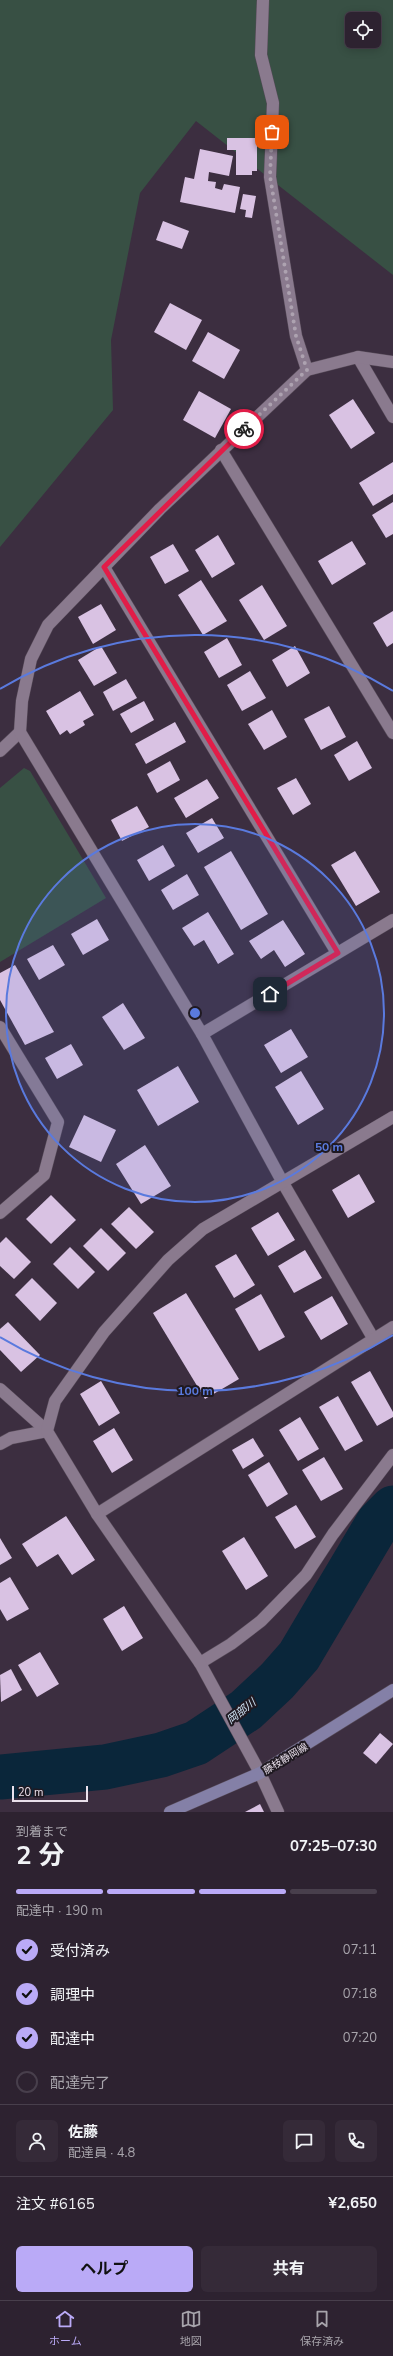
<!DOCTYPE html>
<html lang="ja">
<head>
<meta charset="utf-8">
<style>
  :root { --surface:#2d2230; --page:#352a38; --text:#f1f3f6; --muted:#a7a4ab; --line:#483f4c; --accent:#baaaf7 }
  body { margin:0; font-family:"Nunito Sans","Noto Sans JP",sans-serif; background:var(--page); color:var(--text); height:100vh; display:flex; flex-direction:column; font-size:15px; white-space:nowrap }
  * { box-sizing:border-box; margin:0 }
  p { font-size:13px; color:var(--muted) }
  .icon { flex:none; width:22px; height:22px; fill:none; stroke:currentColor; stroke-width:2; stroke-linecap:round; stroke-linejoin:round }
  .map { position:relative; height:1812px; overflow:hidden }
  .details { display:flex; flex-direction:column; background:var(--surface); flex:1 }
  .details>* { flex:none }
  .tools { position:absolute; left:345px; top:12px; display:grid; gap:8px }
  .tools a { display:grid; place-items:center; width:36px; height:36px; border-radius:6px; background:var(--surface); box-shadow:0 2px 10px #0003,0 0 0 1px var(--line); font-size:20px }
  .scale { position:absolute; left:12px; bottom:10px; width:76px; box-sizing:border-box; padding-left:4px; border:2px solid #eae1ec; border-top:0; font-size:11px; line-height:14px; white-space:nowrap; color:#eae1ec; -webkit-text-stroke:3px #1f1921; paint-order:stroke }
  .pin { position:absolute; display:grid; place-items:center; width:34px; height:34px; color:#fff; margin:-17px; border-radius:8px; box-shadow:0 2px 6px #0006 }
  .courier { position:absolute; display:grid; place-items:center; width:40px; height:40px; margin:-20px; border:3px solid #e11d48; border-radius:50%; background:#fff; color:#222; box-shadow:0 1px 5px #0007 }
  .summary em { font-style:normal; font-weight:700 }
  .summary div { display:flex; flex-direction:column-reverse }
  .summary { display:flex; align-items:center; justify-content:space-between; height:68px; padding:0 16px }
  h1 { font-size:26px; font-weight:700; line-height:30px }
  .bar { display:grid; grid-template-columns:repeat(4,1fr); gap:6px 4px; align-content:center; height:48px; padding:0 16px }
  .bar i { height:5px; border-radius:3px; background:var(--line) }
  .bar .active { background:var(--accent) }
  .bar p { grid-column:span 4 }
  .line { display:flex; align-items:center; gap:10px; padding:0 16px; border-top:1px solid var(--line) }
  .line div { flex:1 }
  .round { display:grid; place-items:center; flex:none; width:42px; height:42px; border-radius:6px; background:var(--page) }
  ol { padding:0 16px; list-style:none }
  li { display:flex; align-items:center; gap:12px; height:44px }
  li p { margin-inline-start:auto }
  li .icon { padding:4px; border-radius:50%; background:var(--accent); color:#111; stroke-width:4 }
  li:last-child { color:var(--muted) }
  li i { width:22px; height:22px; border:2px solid var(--line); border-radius:50% }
  .primary-button { display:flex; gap:8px; margin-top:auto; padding:8px 16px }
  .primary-button a { flex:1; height:46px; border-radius:6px; background:var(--accent); color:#111; font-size:16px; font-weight:700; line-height:46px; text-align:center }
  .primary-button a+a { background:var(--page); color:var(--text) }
  .dock { display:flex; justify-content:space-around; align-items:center; height:56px; border-top:1px solid var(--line); background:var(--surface); font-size:11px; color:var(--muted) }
  .dock a { display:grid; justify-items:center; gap:2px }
  .dock .active { color:var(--accent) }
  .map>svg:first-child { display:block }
  .green { fill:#385044; fill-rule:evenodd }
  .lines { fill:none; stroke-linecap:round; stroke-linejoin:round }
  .river { stroke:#0a263a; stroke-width:45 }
  .building { fill:#d9c2e3 }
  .minor-casing { stroke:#574b59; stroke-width:13 }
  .tertiary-casing { stroke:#574b59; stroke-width:13 }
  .secondary-casing { stroke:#574b59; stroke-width:13 }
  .minor { stroke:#8a7a8e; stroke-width:12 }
  .tertiary { stroke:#8a7a8e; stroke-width:12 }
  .secondary { stroke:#8480a7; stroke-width:12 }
  .done { stroke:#ada2b0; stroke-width:4; stroke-dasharray:0 7.2 }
  .route { stroke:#e11d48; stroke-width:5 }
  .ring { fill:none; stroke:#5a7ade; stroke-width:2 }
  .labels { text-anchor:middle; stroke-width:4; stroke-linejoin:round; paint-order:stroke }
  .street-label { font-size:10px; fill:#eae1ec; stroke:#1f1921 }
  .water-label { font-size:11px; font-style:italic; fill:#cfe4f5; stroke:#1f1921 }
  .centre { fill:#5a7ade; stroke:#1f1921; stroke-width:2 }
  .ring-label { font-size:12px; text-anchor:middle; font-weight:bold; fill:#5a7ade; stroke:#1f1921; stroke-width:4; stroke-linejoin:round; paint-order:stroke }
</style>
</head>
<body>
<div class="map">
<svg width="393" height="1812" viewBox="0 0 393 1812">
  <rect width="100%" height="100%" fill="#3c2e40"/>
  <g class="green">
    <path d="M0,0H393V275L196,121L140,193L111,340L113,410L0,547ZM352,19H374V41H352Z"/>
    <polygon points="24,768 30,771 106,898 0,962 0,788"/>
  </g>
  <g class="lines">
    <polyline class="river" points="0,1777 105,1767 161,1755 196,1743 246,1710 277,1681 299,1656 378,1523 393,1508"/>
  </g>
  <g class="building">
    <polygon points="227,138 257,138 257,171 252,171 252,175 236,175 236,150 227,150"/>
    <polygon points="200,149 233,156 229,176 209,172 208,181 216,182 215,188 222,190 224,184 240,187 235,213 180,202 185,177 194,179"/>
    <polygon points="243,194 256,196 252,218 245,217 246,210 240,209"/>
    <polygon points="163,221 189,231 182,249 156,240"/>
    <polygon points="170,303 202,320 186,350 154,332"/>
    <polygon points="208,332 240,350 224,379 192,361"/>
    <polygon points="199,391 231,409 215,438 183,420"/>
    <polygon points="353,399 375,433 351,449 329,415"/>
    <polygon points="393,462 393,494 373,506 359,483"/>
    <polygon points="393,502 393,534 386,538 372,515"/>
    <polygon points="218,535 235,564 212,578 195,550"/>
    <polygon points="352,541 366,564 332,585 318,561"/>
    <polygon points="173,544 189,571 165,584 150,557"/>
    <polygon points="201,580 227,621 203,635 178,595"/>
    <polygon points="262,585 287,626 264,640 239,600"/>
    <polygon points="101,604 116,630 93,644 78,617"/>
    <polygon points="393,611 393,643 387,647 373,623"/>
    <polygon points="227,638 242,665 219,678 204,652"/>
    <polygon points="101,646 117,673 94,686 78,660"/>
    <polygon points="295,646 310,673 287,687 272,660"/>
    <polygon points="250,671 266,698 242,711 227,685"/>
    <polygon points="126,679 137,698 113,711 103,692"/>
    <polygon points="80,691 94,715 83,721 85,725 70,734 67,730 60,735 46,711"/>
    <polygon points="144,701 154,720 131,733 120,714"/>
    <polygon points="329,706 346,737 321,750 304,719"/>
    <polygon points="272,710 287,737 264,750 248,724"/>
    <polygon points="175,722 186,742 146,764 135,744"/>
    <polygon points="357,741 372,768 349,781 334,755"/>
    <polygon points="170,761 180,780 157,793 147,774"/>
    <polygon points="296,778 311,804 293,815 277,788"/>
    <polygon points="207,779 219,798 186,818 174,798"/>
    <polygon points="137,806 149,827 122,841 111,820"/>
    <polygon points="212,818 224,838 198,853 186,833"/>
    <polygon points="163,845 175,866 149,881 137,860"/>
    <polygon points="231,851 268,914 241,930 204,867"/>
    <polygon points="355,851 380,892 356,906 331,865"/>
    <polygon points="187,874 199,895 173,910 161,890"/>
    <polygon points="208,912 234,954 218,964 204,940 194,946 182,928"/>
    <polygon points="97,919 109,940 83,955 71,934"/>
    <polygon points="283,920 305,954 285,967 274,950 261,959 249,941"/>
    <polygon points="53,945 65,965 39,980 27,959"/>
    <polygon points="15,965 54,1032 25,1045 0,1000 0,973"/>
    <polygon points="123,1003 145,1038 124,1050 102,1017"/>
    <polygon points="291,1029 308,1057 281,1073 264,1045"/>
    <polygon points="71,1044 83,1065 57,1079 45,1058"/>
    <polygon points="178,1066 199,1102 158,1126 137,1090"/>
    <polygon points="301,1071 324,1109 298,1125 275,1087"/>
    <polygon points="84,1115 116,1130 101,1162 69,1147"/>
    <polygon points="145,1145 171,1186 141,1204 116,1164"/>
    <polygon points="359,1174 375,1202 348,1218 332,1190"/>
    <polygon points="51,1195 76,1220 51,1244 26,1219"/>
    <polygon points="129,1207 154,1232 136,1249 111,1224"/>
    <polygon points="278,1212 295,1240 268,1256 251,1228"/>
    <polygon points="101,1228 126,1253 108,1271 83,1246"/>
    <polygon points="6,1237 31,1262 14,1279 0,1266 0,1243"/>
    <polygon points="70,1247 95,1272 78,1289 53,1264"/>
    <polygon points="305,1250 322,1278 294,1293 278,1266"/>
    <polygon points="236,1254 255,1285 234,1298 215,1266"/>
    <polygon points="32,1278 57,1303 40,1321 15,1295"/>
    <polygon points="186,1293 239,1379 205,1399 153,1313"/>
    <polygon points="261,1294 285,1337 259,1351 235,1309"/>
    <polygon points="332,1296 348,1324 321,1340 304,1312"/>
    <polygon points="8,1322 40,1355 21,1372 0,1350 0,1329"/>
    <polygon points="370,1371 393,1412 393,1417 377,1426 351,1382"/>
    <polygon points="101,1381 120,1413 99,1426 80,1394"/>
    <polygon points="338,1396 363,1441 345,1451 319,1407"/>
    <polygon points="300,1417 319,1449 298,1461 279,1430"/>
    <polygon points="114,1428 133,1460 112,1473 93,1441"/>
    <polygon points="253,1438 264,1456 243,1469 232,1450"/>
    <polygon points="324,1457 343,1489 321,1501 302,1470"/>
    <polygon points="269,1462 288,1494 267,1507 248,1475"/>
    <polygon points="296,1505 316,1537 295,1549 275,1517"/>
    <polygon points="66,1516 95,1560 72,1575 58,1554 37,1567 22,1544"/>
    <polygon points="244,1537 268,1576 246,1590 222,1551"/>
    <polygon points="0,1538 12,1558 0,1565"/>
    <polygon points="10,1577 29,1609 7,1621 0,1609 0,1583"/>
    <polygon points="124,1606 143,1638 122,1651 103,1619"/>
    <polygon points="40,1652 59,1684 37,1697 18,1665"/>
    <polygon points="11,1669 22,1690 1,1702 0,1675"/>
    <polygon points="380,1733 393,1744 376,1764 363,1753"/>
    <polygon points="260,1804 264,1812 245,1812"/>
  </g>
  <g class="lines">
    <defs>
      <g id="minor">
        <polyline points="263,0 261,55 273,103 270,177 296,336 307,370"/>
        <polyline points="358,357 393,417"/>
        <polyline points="221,450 393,733"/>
        <polyline points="104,567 337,953"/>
        <polyline points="0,751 20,732"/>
        <polyline points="0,1027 58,1122 44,1175 0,1213"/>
        <polyline points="202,1034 393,920"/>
        <polyline points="373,1338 283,1183 202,1034 20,732 22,701 31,659 48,625 160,509 307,370 358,357 393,362"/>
        <polyline points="0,1389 47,1431"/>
        <polyline points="0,1444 11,1438 47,1431"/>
        <polyline points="97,1514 393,1327"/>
        <polyline points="200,1663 231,1644 261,1621 306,1575 333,1534 393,1455"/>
        <polyline points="260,1773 278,1812"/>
      </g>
      <polyline id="tertiary" points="260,1773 200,1663 97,1514 47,1431 55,1401 104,1332 168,1260 203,1229 393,1117"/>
      <polyline id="secondary" points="170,1812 260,1773 393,1690"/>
    </defs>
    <use href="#minor" class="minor-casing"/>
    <use href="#tertiary" class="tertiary-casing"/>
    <use href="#secondary" class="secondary-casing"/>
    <use href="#minor" class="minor"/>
    <use href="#tertiary" class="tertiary"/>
    <use href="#secondary" class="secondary"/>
  </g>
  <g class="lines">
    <polyline class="done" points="244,429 307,370 296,336 270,176 272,132"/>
    <polyline class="route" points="244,429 104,567 338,953 270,994"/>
  </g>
  <circle cx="195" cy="1013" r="189" fill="#5a7ade" fill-opacity=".12"/>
  <g class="ring">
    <circle cx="195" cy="1013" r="189"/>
    <path d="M393 1335A378 378 0 0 1 0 1337M0 689A378 378 0 0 1 393 691"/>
  </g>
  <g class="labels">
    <g class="street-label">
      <text transform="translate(285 1758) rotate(-31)" y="4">藤枝静岡線</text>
    </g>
    <g class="water-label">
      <text transform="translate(241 1711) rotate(-38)" y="4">岡部川</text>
    </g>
  </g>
  <circle cx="195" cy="1013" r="6" class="centre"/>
  <g class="ring-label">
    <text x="329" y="1151">50 m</text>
    <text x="195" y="1395">100 m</text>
  </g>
</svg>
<div class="tools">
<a><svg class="icon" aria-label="locate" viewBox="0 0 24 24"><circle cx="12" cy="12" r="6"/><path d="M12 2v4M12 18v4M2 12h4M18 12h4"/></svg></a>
</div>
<div class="scale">20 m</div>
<div class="pin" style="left:272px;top:132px;background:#ea580c"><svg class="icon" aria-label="bag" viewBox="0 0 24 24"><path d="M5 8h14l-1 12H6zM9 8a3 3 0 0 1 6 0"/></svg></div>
<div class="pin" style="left:270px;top:994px;background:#1f2937"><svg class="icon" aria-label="home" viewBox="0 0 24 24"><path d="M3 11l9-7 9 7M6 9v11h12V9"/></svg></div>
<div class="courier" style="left:244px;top:429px"><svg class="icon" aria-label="bike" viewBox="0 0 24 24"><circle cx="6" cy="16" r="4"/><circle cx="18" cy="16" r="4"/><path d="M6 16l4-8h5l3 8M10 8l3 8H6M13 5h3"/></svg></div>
</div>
<section class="details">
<div class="summary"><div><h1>2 分</h1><p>到着まで</p></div><em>07:25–07:30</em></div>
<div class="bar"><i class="active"></i><i class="active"></i><i class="active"></i><i></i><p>配達中 · 190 m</p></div>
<ol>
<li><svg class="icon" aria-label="check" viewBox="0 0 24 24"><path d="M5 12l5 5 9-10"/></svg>受付済み<p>07:11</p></li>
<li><svg class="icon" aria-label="check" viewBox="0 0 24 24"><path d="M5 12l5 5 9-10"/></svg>調理中<p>07:18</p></li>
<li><svg class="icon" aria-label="check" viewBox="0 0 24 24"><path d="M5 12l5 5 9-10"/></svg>配達中<p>07:20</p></li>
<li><i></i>配達完了</li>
</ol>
<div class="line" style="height:72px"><a class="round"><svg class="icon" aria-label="person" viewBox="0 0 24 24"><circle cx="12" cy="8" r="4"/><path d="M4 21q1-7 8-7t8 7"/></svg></a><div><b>佐藤</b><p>配達員 · 4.8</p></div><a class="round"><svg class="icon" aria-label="chat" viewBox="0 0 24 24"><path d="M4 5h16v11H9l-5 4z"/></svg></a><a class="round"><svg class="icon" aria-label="phone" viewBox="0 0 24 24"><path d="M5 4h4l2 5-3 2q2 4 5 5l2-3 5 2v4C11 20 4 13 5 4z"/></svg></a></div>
<div class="line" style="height:52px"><div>注文 #6165</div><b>¥2,650</b></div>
<div class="primary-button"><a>ヘルプ</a><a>共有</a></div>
</section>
<nav class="dock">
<a class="active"><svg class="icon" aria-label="home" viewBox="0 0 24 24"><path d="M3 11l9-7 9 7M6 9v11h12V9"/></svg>ホーム</a>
<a><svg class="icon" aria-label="map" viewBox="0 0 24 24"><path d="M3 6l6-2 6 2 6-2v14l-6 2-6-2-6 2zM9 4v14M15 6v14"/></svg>地図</a>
<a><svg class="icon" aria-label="saved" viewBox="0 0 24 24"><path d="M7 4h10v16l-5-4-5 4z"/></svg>保存済み</a>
</nav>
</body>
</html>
